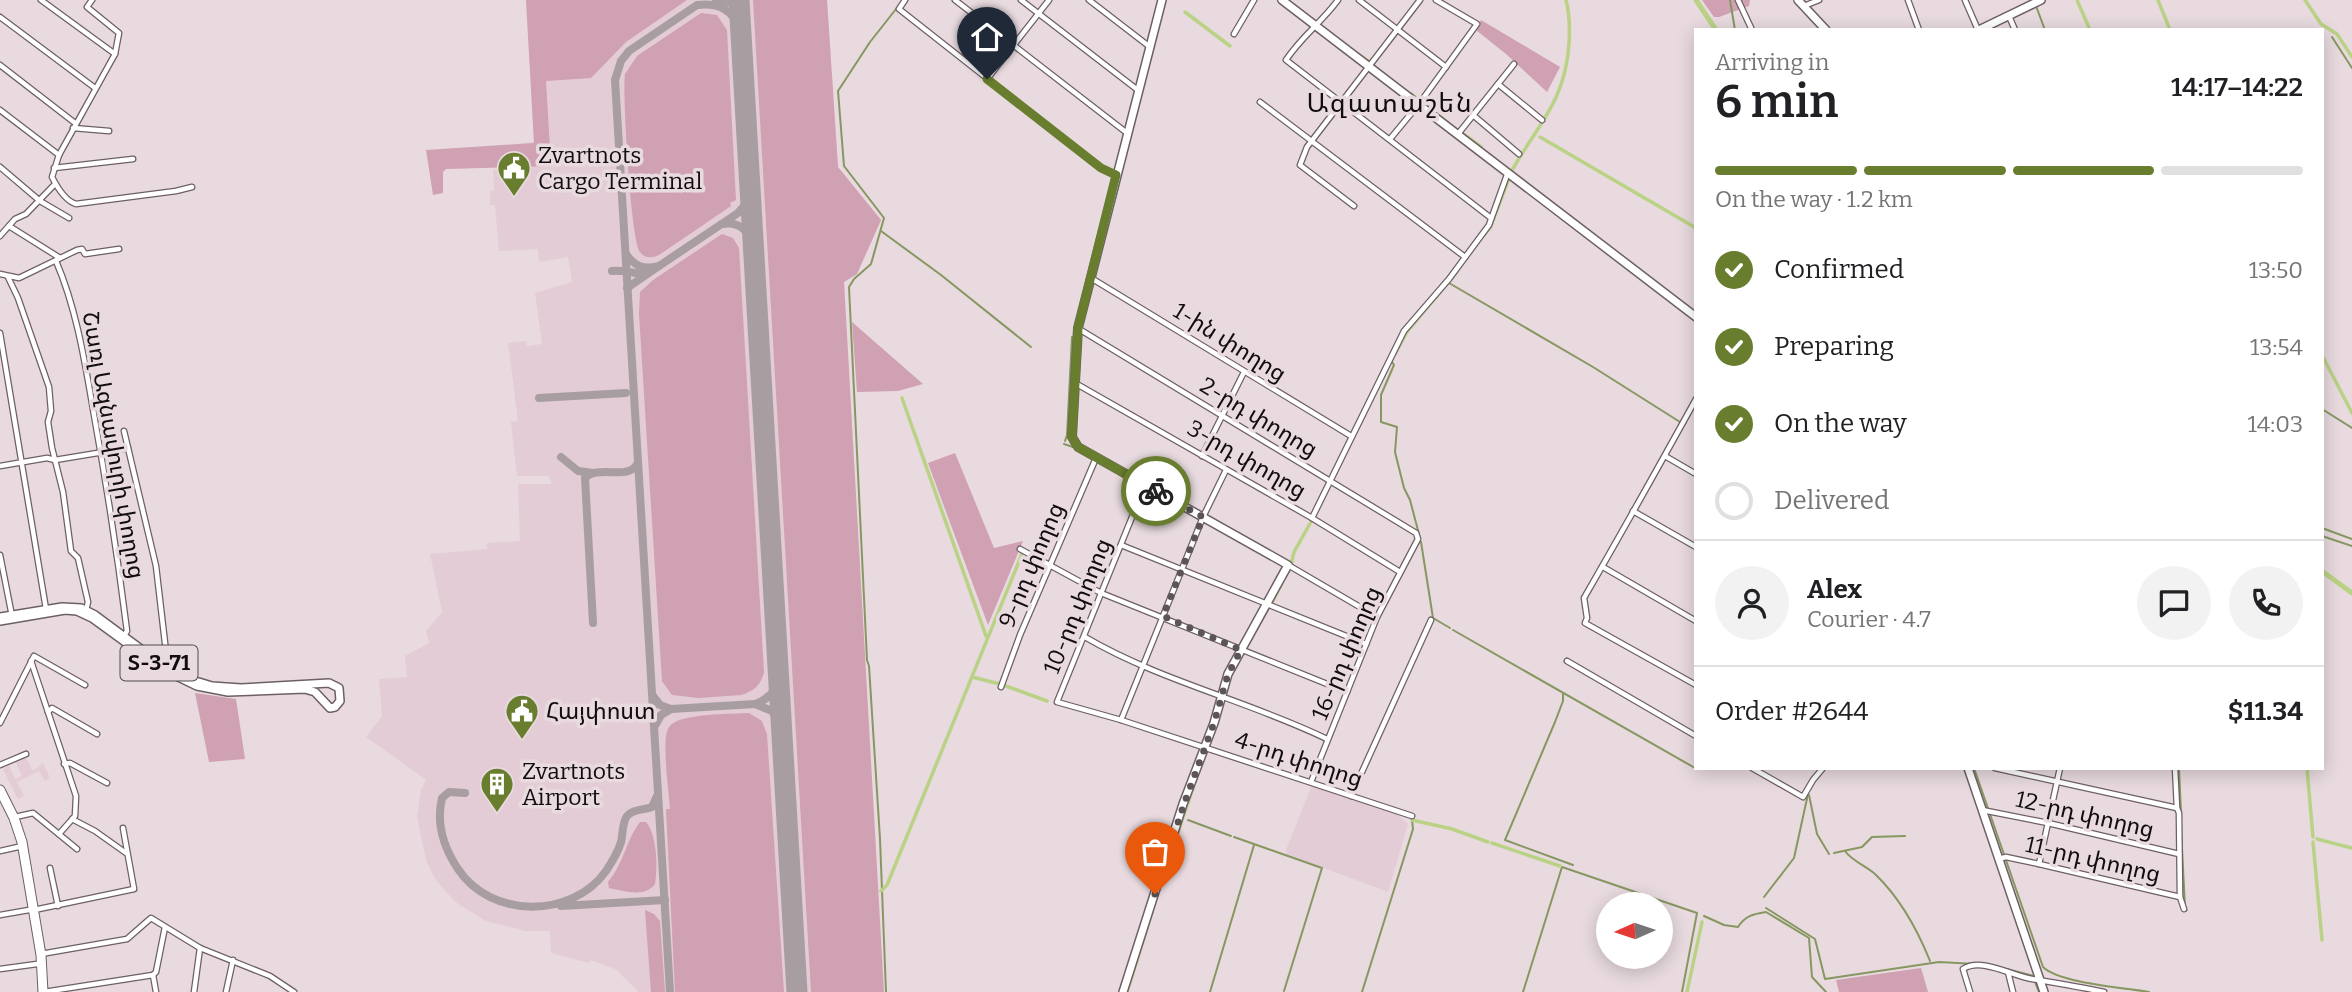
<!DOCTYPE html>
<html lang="en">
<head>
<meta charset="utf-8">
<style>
  :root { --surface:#fff; --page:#f2f2f2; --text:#202124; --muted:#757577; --line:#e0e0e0; --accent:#687d2e }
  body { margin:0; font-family:Bitter,"Noto Sans Armenian",serif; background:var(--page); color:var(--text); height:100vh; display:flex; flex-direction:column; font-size:26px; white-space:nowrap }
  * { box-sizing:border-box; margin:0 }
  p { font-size:23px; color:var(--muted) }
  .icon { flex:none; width:38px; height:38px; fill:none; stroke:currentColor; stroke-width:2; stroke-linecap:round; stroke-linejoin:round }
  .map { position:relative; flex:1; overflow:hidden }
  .side { position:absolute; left:1694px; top:28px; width:630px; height:742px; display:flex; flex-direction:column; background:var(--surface); border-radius:0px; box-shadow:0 4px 18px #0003 }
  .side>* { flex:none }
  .needle { width:46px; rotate:267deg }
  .buttons { position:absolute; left:1596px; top:892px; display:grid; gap:14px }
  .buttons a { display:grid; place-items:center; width:77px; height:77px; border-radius:50%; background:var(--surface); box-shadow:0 4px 18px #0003; font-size:35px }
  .pin { position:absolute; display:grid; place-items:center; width:60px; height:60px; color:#fff; margin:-72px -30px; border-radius:50% 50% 50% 0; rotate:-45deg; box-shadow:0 0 7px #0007 }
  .pin .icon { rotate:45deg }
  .courier { position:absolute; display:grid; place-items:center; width:70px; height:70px; margin:-35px; border:5px solid #687d2e; border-radius:50%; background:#fff; color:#222; box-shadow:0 2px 9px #0007 }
  .summary em { font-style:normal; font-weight:600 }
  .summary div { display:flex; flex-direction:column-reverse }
  .summary { display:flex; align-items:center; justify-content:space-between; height:119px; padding:0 21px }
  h1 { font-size:46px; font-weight:600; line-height:52px }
  .bar { display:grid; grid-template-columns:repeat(4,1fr); gap:10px 7px; align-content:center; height:84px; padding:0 21px }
  .bar i { height:9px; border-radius:5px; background:var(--line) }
  .bar .current { background:var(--accent) }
  .bar p { grid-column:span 4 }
  .line { display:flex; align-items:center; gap:18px; padding:0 21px; border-top:2px solid var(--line) }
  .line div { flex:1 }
  .round { display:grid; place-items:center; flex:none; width:74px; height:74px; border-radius:37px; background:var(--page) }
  ol { padding:0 21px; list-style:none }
  li { display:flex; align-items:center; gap:21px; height:77px }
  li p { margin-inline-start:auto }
  li .icon { padding:7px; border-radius:50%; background:var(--accent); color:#fff; stroke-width:4 }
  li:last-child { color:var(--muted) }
  li i { width:38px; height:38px; border:4px solid var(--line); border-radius:50% }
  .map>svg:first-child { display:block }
  .built { fill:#e3ccd5 }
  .green { fill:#d0a0b3 }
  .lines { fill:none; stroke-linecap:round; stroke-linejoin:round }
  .stream { stroke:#879761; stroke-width:2 }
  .canal { stroke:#bad285; stroke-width:3.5 }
  .river { stroke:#bad285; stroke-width:5 }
  .taxiway { stroke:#a89da1; stroke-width:8 }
  .runway { stroke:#a89da1; stroke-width:21 }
  .minor-casing { stroke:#6d6065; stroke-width:7 }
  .major-casing { stroke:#6d6065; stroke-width:10 }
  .highway-casing { stroke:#6d6065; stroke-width:11 }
  .minor { stroke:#fff; stroke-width:4.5 }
  .major { stroke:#fff; stroke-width:7 }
  .highway { stroke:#fff; stroke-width:9 }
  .done { stroke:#5c5457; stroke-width:7; stroke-dasharray:0 12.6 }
  .route { stroke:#687d2e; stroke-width:9 }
  .labels { text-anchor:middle; stroke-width:7; stroke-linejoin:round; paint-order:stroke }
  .shield { fill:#e8dadf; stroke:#524a4d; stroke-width:2 }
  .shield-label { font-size:21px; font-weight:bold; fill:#110c0e }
  .poi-label { font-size:23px; fill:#110c0e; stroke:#e8dadf; text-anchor:start }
  .street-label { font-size:23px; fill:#110c0e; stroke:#e8dadf }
  .quarter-label { font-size:26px; letter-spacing:2px; fill:#110c0e; stroke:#e8dadf }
</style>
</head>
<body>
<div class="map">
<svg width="2352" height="992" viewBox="0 0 2352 992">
  <rect width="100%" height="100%" fill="#e8dadf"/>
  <g class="built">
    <polygon points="526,0 827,0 838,167 881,220 857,274 844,282 883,992 639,992 615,969 591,960 589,963 551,953 550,931 526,931 486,921 458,904 445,891 434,877 426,860 417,817 421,790 426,780 366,737 382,716 379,679 407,677 405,656 429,643 426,631 442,612 430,554 487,549 487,543 520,541 518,484 552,484 548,476 517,476 511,422 518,421 508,343 526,341 527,346 542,344 535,293 572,282 568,257 539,262 538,249 499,251 495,205 490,205 490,191 494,190 493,170 515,168 514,144 534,142"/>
    <polygon points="25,756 33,771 43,763 50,778 45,781 39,771 17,782 24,796 18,799 3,769 9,766 15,779 22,776 15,761"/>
    <polygon points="1312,785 1398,815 1408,824 1388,892 1287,854 1286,850"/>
  </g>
  <g class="green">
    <polygon points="526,0 687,0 626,42 591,78 546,81 551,166 446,169 443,172 443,193 433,195 426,150 534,143"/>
    <polygon points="753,0 827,0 838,167 881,220 857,274 844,282 884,992 811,992"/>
    <polygon points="1702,0 1750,0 1749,6 1719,17 1714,17"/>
    <path d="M701,13L717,15L727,30L736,200L730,203L731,206L659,255C652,258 645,259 640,252C631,242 622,92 625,74L637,56Z"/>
    <polygon points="1481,20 1560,67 1547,92 1506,54 1476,30"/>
    <path d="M722,234L733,238L739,248L764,672C761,685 754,691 741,695L699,698L672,695L662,681L639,314L640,292L653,280Z"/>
    <polygon points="852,322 923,384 898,391 857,392"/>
    <polygon points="955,453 994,548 1023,541 988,625 928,463"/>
    <polygon points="195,693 236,699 245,759 209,762"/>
    <path d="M749,713L762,721L767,734L784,992H675L666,809H670C669,793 661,738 669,727C678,713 733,714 749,713Z"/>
    <path d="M640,822H646C657,835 658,867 655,884C645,898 624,891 609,888L608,882C625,861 626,840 640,822Z"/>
    <polygon points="645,910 654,914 660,921 665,992 651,992"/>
    <polygon points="1921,968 1928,992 1839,992 1836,980"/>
  </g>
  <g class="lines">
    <g class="stream">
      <polyline points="1730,0 1735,30"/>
      <polyline points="2036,6 2045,30"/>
      <polyline points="2332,37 2352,68"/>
      <polyline points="881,231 941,275 1031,347"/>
      <polyline points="1449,283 1593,367 1680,422"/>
      <polyline points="1392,362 1394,365 1381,395 1381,422 1397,427 1395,452 1404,488 1410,500 1420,538"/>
      <polyline points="2322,409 2352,428"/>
      <polyline points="1065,441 1067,435 1072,337"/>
      <polyline points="1064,444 1073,447"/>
      <polyline points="2322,528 2352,539"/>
      <polyline points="2322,536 2352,546"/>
      <polyline points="1421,542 1433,618 1450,628"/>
      <polyline points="1453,630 1695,768"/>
      <polyline points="1563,694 1563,701 1555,722 1505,840 1573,865"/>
      <path d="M1974,768L2043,967C2059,983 2125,988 2149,992"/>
      <polyline points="2179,768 2181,813"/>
      <polyline points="1809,795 1817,834 1829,854"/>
      <polyline points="1188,820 1231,836"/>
      <polyline points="2181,829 2185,907"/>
      <polyline points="1234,837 1322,868 1284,991"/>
      <path d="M1845,851C1852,861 1866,866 1875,874C1899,897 1918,931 1930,961"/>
      <polyline points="1834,853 1862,847 1872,837 1905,836"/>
      <polyline points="1764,897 1794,858 1808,794"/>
      <polyline points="1766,908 1815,939 1825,979 1939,962 1976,964"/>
      <path d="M1704,916L1724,925L1738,927C1745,916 1753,914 1766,912L1809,938L1812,977L1826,992"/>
      <polyline points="1995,966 2034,976"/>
      <polyline points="2035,982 2039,992"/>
      <polyline points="886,992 880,839 869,666 867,660 849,287 854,279 871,264 884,218 844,166 838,91 870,42 900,4"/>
      <polyline points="1210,992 1254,845"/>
      <polyline points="1362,992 1413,829 1412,820"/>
      <polyline points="1523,992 1562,867 1697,913 1682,992"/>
    </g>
    <g class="canal">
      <polyline points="2077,0 2090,30"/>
      <polyline points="2158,0 2170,30"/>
      <polyline points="2305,0 2321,24 2337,34 2352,57"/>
      <polyline points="1185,12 1230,46"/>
      <polyline points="1358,54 1368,61"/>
      <polyline points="1373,65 1382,73"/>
      <polyline points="986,82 1043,125"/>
      <polyline points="1411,94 1419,100"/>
      <polyline points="1427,106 1457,130"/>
      <polyline points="1462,133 1481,147"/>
      <polyline points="1540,137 1696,228"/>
      <polyline points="1102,170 1113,177"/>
      <path d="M1511,172C1538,124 1565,102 1569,44C1570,28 1570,15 1566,0"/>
      <polyline points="1482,237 1490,228 1510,176"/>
      <polyline points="1395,354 1407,332 1457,272"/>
      <polyline points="2322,355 2352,413"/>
      <polyline points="902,398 986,636"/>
      <polyline points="1291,565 1294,552 1312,520"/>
      <polyline points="1271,605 1281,585"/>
      <polyline points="1256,630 1269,607"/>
      <polyline points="972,677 1000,684"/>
      <polyline points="1003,685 1047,701"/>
      <polyline points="2307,768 2313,837"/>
      <polyline points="1412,820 1452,829 1488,842"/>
      <polyline points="2317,839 2352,848"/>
      <polyline points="2313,842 2322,940"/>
      <polyline points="1492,843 1560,866"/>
      <polyline points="1167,865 1196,779"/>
      <polyline points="881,891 887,885 1022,554"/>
      <polyline points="1127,992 1152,912"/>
      <polyline points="1687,992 1702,922"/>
    </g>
    <g class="river">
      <polyline points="1696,0 1716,30"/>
      <polyline points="2322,571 2352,593"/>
    </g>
    <g class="taxiway">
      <polyline points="715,3 739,2"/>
      <path d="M722,224C738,221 746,229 753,242"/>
      <path d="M626,254C635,267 644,270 659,266L627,288"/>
      <polyline points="659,266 738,213 745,205 750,192"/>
      <path d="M612,271C623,269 634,275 646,273"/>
      <polyline points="539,398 626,393"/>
      <polyline points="561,457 578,471 593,473"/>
      <path d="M593,623L585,478C598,464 631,482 638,462"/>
      <polyline points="653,696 660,705 671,709 661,715 656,724"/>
      <path d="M755,704C770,699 778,689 779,673"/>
      <polyline points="671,709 755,704 772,711 782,726"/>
      <path d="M465,793L449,792L442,798C436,823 444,848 458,869C491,919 572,919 606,871C612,862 618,852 621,842C623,834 622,823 627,816C633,809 644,810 652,807L657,796"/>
      <polyline points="561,906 665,900"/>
      <path d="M670,992L615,80L621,61L629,51L697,5C719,2 733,10 741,31"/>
    </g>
    <polyline class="runway" points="739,0 797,992"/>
    <defs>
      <g id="minor">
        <polyline points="41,0 115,54"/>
        <path d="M92,0L87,7L119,33L115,54L59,155L52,177C57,187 66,201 76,204L176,191L192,187"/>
        <polyline points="905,0 899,9 1101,168 1116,175"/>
        <polyline points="955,0 1127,133"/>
        <polyline points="1021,0 1139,91"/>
        <polyline points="1089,0 1150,47"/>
        <path d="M1338,0C1322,22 1301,37 1286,60L1491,218"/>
        <polyline points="1359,0 1446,67"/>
        <polyline points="1738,0 1752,30"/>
        <polyline points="1908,0 1919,30"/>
        <polyline points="1965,0 1978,30"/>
        <polyline points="1804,6 1819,0"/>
        <polyline points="2009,16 2015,30"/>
        <polyline points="0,17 95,88"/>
        <polyline points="1234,34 1254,0"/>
        <polyline points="0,65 75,123"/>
        <polyline points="987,79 1049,0"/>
        <polyline points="1498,84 1542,120"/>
        <polyline points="1260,102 1465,257"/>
        <polyline points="0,110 59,155"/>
        <polyline points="1473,115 1519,154"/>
        <polyline points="73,128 109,131"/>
        <polyline points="1458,134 1514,64"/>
        <polyline points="1390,139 1419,104 1477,24 1436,0"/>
        <polyline points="0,167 40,201 69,218"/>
        <polyline points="54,168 133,159"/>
        <polyline points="1354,206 1300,165 1307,147 1420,0"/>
        <polyline points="9,226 60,258"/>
        <polyline points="0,236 15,219 26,214 55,184"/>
        <path d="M56,261C77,310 85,363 94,415C107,487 118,559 127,631L124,636"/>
        <polyline points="0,274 19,278 77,250 82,249 85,254 119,249"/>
        <polyline points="8,277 18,298 49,387 51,411 48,422 52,448 63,492 71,551 78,558 88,602 86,610"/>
        <polyline points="1091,278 1351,436"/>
        <polyline points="1079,329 1416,533 1418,539 1377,617 1311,782"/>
        <polyline points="0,333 46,609"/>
        <polyline points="1075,383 1312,518 1400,572"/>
        <path d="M1696,399C1659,466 1622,532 1584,598L1587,618L1585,623L1696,685"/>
        <polyline points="124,431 156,566 167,660 164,665"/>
        <polyline points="1202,456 1244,372"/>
        <polyline points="1665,456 1696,474"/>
        <polyline points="0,466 47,458 55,460 128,448"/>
        <polyline points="1145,485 1057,702 1121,720 1412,816"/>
        <polyline points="1633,511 1696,547"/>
        <polyline points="1312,518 1404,331 1449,279 1489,225 1508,172"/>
        <polyline points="1121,545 1366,644"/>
        <polyline points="1020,549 1101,593 1347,692"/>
        <polyline points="0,555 12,616"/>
        <polyline points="1288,565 1377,617"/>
        <polyline points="1603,567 1696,621"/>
        <path d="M1085,637C1160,681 1249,701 1327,739"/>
        <polyline points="31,661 76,796 75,816 59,834"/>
        <polyline points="1567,661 1696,736"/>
        <polyline points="1001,687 1020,635 1096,458"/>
        <polyline points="48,712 52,708 97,734"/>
        <polyline points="1121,720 1203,517 1226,470"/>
        <polyline points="0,723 34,656 85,685"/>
        <polyline points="64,764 70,763 107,783"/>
        <polyline points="0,765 26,754"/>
        <polyline points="1752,768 1803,797 1813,780 1823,768"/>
        <polyline points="1995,768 2177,808"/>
        <polyline points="2175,768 2177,808 2179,813 2180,897 2184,909"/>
        <polyline points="1351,796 1431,620"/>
        <polyline points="1982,810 2048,823 2179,854"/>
        <polyline points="15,817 33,813 77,849"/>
        <polyline points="72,819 95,831 126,853"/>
        <polyline points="0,851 18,847"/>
        <polyline points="1998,859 2006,857 2039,864 2180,897"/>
        <polyline points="2039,864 2060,768"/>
        <polyline points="50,868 58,906"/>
        <polyline points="34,910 134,889 123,828"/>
        <polyline points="0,915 29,910"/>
        <polyline points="41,954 127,939 151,918 200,948 270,976 294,992"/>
        <polyline points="0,969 37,964"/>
        <polyline points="2008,972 2013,992"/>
        <polyline points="44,992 153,975"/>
        <polyline points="156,992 153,975 156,972 165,927"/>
        <polyline points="194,992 200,948"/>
        <polyline points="226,992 233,960"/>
        <path d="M1970,992L1963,969C1982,957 2012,976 2032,979C2056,983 2080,987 2104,992"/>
      </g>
      <g id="major">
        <polyline points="1282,0 1696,317"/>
        <polyline points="1798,0 1826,30"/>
        <polyline points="1979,30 2041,0"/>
        <polyline points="0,617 62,607 81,608 95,615 168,669 189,679 212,686 241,688 329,683 339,688 340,701 335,707 330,708 315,692 305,689 228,692 197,686 162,669 92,618 77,611 65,610 0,621"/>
        <polyline points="1968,768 2044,992"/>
        <polyline points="1123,992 1183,804 1214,723 1228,674 1288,565 1078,447 1072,437 1078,328 1162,0"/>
      </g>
      <polyline id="highway" points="0,790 14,818 22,842 41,955 43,992"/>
    </defs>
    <use href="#minor" class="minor-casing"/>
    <use href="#major" class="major-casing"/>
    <use href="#highway" class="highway-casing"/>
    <use href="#minor" class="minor"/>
    <use href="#major" class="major"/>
    <use href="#highway" class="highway"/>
  </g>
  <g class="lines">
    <polyline class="done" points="1155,894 1184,804 1214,723 1228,674 1241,650 1163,616 1203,517 1156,491"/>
    <polyline class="route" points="987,79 1101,168 1116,175 1078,328 1072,437 1078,447 1156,491"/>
  </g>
  <defs>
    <symbol id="civic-pin" viewBox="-11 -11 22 30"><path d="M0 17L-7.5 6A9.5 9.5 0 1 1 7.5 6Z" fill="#687d2e" stroke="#e8dadf"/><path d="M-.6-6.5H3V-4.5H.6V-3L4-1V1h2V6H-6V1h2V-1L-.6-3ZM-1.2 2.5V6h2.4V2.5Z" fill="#fff"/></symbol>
    <symbol id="building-pin" viewBox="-11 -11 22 30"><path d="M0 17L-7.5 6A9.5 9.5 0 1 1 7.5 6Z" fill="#687d2e" stroke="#e8dadf"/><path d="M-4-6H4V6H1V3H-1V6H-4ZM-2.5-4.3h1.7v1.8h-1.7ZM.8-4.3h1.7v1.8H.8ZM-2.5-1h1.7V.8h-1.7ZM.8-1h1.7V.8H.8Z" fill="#fff"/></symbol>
  </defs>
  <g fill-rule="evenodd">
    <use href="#civic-pin" x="495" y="149" width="38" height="52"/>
    <use href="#civic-pin" x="503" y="692" width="38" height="52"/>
    <use href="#building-pin" x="478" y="765" width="38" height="52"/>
  </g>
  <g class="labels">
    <rect class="shield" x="120.5" y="645.5" width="77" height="35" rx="5"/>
    <g class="shield-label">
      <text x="159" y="670">Տ-3-71</text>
    </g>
    <g class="poi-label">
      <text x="538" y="163">Zvartnots<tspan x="538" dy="26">Cargo Terminal</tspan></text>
      <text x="546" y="719">Հայփոստ</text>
      <text x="522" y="779">Zvartnots<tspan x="522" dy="26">Airport</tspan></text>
    </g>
    <g class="street-label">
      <text transform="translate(1230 342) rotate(32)" y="8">1-ին փողոց</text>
      <text transform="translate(1259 417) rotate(31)" y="8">2-րդ փողոց</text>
      <text transform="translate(114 445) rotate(80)" y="8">Շառլ Ազնավուրի փողոց</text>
      <text transform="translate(1247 459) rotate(30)" y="8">3-րդ փողոց</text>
      <text transform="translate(1031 565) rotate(-67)" y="8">9-րդ փողոց</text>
      <text transform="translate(1077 606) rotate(-68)" y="8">10-րդ փողոց</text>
      <text transform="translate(1346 653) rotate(-67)" y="8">16-րդ փողոց</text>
      <text transform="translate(1299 759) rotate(18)" y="8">4-րդ փողոց</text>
      <text transform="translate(2085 814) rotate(13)" y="8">12-րդ փողոց</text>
      <text transform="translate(2093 859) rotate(13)" y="8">11-րդ փողոց</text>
    </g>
    <g class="quarter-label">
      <text x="1390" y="112">Ազատաշեն</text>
    </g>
  </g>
</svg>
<div class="buttons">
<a><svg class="needle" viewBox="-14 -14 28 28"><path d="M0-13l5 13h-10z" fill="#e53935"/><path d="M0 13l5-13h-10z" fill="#757577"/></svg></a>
</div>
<div class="pin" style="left:1155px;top:894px;background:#ea580c"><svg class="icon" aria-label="bag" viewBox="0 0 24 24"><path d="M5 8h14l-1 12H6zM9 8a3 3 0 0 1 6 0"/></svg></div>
<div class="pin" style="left:987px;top:79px;background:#1f2937"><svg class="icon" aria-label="home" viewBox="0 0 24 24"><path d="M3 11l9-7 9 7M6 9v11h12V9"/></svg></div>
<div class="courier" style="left:1156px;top:491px"><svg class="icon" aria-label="bike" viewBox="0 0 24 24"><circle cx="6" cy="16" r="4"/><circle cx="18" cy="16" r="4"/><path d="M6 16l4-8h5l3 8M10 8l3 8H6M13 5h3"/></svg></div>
<section class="side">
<div class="summary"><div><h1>6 min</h1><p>Arriving in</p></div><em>14:17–14:22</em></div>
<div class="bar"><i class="current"></i><i class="current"></i><i class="current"></i><i></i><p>On the way · 1.2 km</p></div>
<ol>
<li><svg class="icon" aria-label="check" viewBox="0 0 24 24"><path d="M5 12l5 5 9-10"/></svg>Confirmed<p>13:50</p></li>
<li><svg class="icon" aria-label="check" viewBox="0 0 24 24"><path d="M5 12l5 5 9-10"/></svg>Preparing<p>13:54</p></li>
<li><svg class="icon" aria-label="check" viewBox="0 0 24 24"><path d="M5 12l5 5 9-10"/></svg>On the way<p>14:03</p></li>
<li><i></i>Delivered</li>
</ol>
<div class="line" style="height:126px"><a class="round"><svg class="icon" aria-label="person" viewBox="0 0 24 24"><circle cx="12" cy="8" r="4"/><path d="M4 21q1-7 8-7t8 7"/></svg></a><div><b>Alex</b><p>Courier · 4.7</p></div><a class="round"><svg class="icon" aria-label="chat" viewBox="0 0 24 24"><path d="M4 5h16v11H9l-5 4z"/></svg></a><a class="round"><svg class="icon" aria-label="phone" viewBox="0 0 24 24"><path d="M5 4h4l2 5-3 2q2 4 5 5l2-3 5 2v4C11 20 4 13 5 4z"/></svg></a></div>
<div class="line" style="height:91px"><div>Order #2644</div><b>$11.34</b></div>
</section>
</div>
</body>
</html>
